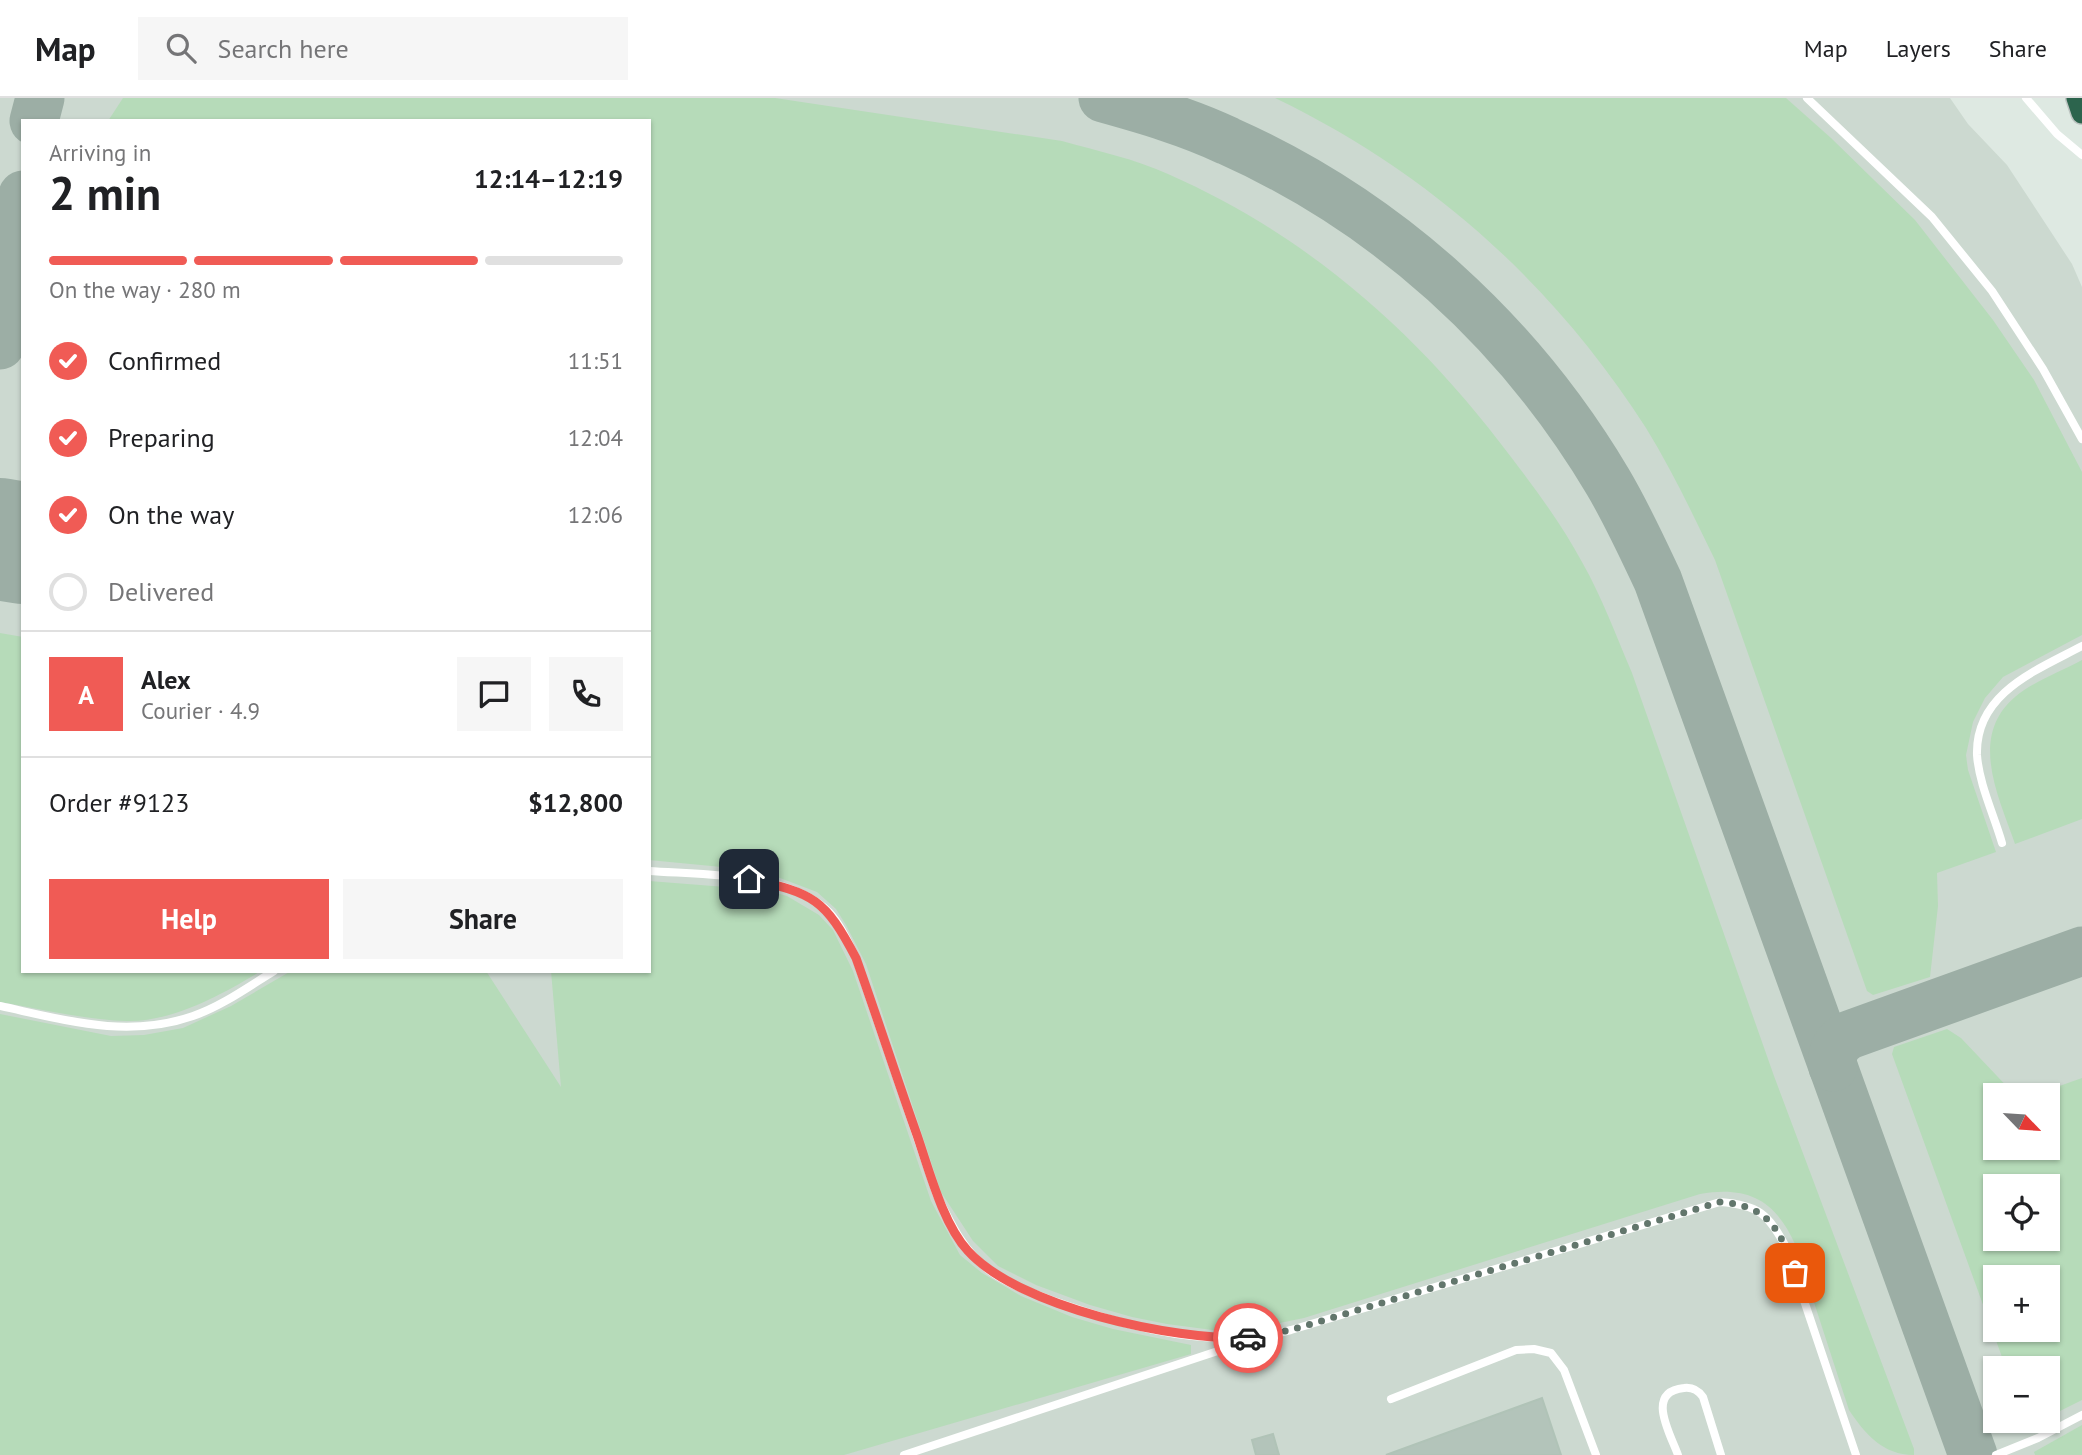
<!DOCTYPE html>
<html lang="en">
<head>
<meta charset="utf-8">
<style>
  :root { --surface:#fff; --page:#f6f6f6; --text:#202124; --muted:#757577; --line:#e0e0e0; --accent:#f05b55 }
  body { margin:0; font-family:"PT Sans",sans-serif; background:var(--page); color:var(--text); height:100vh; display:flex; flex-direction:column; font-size:26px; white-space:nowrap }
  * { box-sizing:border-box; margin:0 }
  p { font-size:23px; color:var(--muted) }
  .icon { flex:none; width:38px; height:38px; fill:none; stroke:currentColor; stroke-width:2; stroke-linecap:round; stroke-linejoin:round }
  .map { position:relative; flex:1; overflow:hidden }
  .drawer { position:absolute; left:21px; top:21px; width:630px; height:854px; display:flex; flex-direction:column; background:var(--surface); border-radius:0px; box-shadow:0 2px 5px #0004 }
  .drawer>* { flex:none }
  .needle { width:46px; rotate:115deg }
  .controls { position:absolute; left:1983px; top:985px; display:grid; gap:14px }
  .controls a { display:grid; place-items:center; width:77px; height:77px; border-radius:0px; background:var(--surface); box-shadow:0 2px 5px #0004; font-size:35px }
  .pin { position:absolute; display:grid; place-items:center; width:60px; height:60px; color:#fff; margin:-30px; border-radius:14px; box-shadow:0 4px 10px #0006 }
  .courier { position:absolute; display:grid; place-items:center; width:70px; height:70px; margin:-35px; border:5px solid #f05b55; border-radius:50%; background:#fff; color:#222; box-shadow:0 2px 9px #0007 }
  .summary em { font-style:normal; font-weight:800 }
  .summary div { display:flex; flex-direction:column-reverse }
  .summary { display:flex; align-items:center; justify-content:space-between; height:119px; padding:0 28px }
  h1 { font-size:46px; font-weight:800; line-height:52px }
  .bar { display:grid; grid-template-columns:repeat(4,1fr); gap:10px 7px; align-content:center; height:84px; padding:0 28px }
  .bar i { height:9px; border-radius:5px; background:var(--line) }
  .bar .selected { background:var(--accent) }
  .bar p { grid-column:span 4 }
  .line { display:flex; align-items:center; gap:18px; padding:0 28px; border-top:2px solid var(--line) }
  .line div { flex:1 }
  .round { display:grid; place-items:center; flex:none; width:74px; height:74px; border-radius:0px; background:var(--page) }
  ol { padding:0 28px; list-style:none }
  li { display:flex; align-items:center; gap:21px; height:77px }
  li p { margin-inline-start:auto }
  li .icon { padding:7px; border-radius:50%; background:var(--accent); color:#fff; stroke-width:4 }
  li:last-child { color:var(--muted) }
  li i { width:38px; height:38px; border:4px solid var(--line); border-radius:50% }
  .button { display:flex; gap:14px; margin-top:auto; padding:14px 28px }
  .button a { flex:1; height:80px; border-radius:0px; background:var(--accent); color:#fff; font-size:28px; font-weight:800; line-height:80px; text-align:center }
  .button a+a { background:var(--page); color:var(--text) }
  header { display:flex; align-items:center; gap:42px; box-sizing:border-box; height:98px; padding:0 35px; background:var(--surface); border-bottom:2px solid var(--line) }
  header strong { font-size:33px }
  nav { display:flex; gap:38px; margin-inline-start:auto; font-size:24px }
  .search { width:490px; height:63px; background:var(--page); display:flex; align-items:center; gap:18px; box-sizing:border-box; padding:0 24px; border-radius:0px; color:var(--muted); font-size:26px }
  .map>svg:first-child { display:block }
  .built { fill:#ccd9d0; fill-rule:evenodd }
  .green { fill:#b6dbb9; fill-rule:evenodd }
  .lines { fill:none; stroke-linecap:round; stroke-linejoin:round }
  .taxiway { stroke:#9caea5; stroke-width:49 }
  .runway { stroke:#9caea5; stroke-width:122 }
  .building { fill:#b3c4ba; stroke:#b0c3b7; stroke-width:2 }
  .highway-casing { stroke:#bcc3c0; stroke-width:24 }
  .lane { stroke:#fff; stroke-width:8 }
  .highway { stroke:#2c644d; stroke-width:21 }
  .done { stroke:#62766c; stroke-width:7; stroke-dasharray:0 12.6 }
  .route { stroke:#f05b55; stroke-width:9 }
</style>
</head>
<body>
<header>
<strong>Map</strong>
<div class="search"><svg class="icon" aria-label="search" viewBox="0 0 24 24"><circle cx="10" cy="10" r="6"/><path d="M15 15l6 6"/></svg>Search here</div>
<nav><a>Map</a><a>Layers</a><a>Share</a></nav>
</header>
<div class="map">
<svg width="2082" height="1357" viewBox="0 0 2082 1357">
  <rect width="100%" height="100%" fill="#dee9e2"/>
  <path class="built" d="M0,0H1950L1968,26L2007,67L2072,166L2082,189V1357H0ZM23,23H649V873H23ZM1995,998H2048V1050H1995ZM1995,1088H2048V1141H1995ZM1995,1180H2048V1232H1995ZM1995,1270H2048V1323H1995Z"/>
  <g class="green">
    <path d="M123,0H775L1062,43C1098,53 1135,61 1168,76C1309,138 1420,237 1511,359C1537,393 1562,427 1582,464C1602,499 1616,538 1632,575L1774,978L1914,1351V1357C1883,1357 1865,1336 1849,1312L1795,1146C1775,1102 1748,1088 1700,1096L1304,1220L1255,1230L1220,1233L1167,1226L1132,1219L1090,1207L1036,1187L998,1168L973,1143L941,1094L866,866L846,827L836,811L817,794L780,780L732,770L649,762V23H108Z"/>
    <path d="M1275,0H1786L1831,40L1915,122L1993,222L2034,282L2082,374V537L2003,579L1985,600L1973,624L1966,657L1968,672L1996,754L1937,775L1938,808L1930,879L1873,897L1867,893L1715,462C1693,417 1672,372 1646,330C1554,186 1429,74 1275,0Z"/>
    <path d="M0,535L23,539V873H261C223,896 173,924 127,923C85,922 42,911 0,904Z"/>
    <path d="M2082,562V721L2015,746C1999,699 1968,639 2015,599C2032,584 2062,573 2082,562Z"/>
    <polygon points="649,783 765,792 787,798 819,817 833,832 853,873 931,1103 960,1157 982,1175 1021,1198 1072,1219 1113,1231 1191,1247 1191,1256 844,1357 0,1357 0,916 111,938 144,937 183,930 231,908 291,873 486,873 561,989 551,873 649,873"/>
    <path d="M1947,931L1961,940L2015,997L1995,998V1050H2048V998L2034,997L2082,980V1302L2048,1319V1270H2006L1892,956L1894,949ZM1995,1088H2048V1141H1995ZM1995,1180H2048V1232H1995Z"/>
    <polygon points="2082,1327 2082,1357 2035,1357 2034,1354"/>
  </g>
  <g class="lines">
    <g class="taxiway">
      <path d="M1103,0C1146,12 1188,24 1228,43C1387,114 1519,234 1608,384C1627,416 1642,449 1658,483L1973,1357"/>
      <polyline points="34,23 40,0"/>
      <polyline points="0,247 23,97"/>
      <path d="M1833,969C1831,954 1836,945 1849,937L2082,853"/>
    </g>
    <polyline class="runway" points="0,441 23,445"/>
  </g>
  <g class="building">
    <polygon points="1542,1300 1561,1357 1386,1357"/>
    <polygon points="1273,1336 1279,1357 1256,1357 1252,1342"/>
  </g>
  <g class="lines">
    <defs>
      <polyline id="highway" points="2077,0 2082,15"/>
    </defs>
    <use href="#highway" class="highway-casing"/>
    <g class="lane">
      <polyline points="1807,0 1932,119 1992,193 2043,271 2082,341"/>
      <polyline points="2026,0 2057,36 2082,57"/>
      <path d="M2002,745C1994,717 1979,686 1977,657C1975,595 2037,572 2082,548"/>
      <path d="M649,773C703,777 789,774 829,814C841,827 848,844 856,860L936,1095C950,1124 963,1153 990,1173C1009,1187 1035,1196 1057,1204C1119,1226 1188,1245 1255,1239C1267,1238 1279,1235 1291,1232L1720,1104C1759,1107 1768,1116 1786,1149L1856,1357"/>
      <path d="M0,908C65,922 127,941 193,918C222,908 248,889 274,873"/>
      <polyline points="1391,1301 1516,1252 1534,1251 1551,1255 1564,1272 1596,1357"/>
      <polyline points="904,1357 1248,1243"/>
      <path d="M1678,1357C1670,1335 1645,1294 1684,1290C1692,1289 1698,1292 1703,1299L1721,1357"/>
      <polyline points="1996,1357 2038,1340 2082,1317"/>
    </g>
    <use href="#highway" class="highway"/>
  </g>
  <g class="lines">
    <path class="done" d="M1248,1240L1291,1232L1720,1104C1770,1108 1780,1132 1795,1175"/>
    <path class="route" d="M749,781C814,795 825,801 856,860C877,919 896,978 917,1037C929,1072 943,1126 968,1153C1020,1210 1173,1242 1248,1240"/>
  </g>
</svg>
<div class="controls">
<a><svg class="needle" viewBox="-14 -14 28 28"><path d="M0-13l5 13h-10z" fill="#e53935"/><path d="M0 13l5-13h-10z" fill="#757577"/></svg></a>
<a><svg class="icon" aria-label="locate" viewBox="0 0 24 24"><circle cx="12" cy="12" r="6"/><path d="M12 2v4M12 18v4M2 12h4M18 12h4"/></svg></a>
<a>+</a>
<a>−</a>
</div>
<div class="pin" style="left:1795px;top:1175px;background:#ea580c"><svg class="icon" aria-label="bag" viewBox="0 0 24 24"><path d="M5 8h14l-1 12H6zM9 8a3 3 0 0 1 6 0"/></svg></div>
<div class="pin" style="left:749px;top:781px;background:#1f2937"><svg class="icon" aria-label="home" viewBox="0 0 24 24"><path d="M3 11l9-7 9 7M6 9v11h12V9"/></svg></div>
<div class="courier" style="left:1248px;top:1240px"><svg class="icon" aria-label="car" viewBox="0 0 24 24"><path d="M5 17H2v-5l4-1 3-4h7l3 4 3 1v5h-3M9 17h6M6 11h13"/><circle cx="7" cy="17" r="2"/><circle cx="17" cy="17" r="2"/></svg></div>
<section class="drawer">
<div class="summary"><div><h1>2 min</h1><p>Arriving in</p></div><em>12:14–12:19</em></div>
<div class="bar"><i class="selected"></i><i class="selected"></i><i class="selected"></i><i></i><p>On the way · 280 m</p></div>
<ol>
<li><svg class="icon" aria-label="check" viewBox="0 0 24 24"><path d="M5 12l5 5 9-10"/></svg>Confirmed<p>11:51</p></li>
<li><svg class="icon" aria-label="check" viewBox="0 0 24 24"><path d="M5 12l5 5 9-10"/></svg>Preparing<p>12:04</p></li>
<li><svg class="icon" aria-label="check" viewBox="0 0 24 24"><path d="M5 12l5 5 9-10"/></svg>On the way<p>12:06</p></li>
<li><i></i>Delivered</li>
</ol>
<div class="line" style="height:126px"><b class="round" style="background:var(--accent);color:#fff">A</b><div><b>Alex</b><p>Courier · 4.9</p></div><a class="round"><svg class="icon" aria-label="chat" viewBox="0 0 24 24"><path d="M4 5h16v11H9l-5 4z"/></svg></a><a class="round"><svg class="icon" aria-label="phone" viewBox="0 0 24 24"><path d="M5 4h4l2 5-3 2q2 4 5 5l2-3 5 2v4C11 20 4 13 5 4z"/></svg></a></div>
<div class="line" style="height:91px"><div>Order #9123</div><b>$12,800</b></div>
<div class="button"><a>Help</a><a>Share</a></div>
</section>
</div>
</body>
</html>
